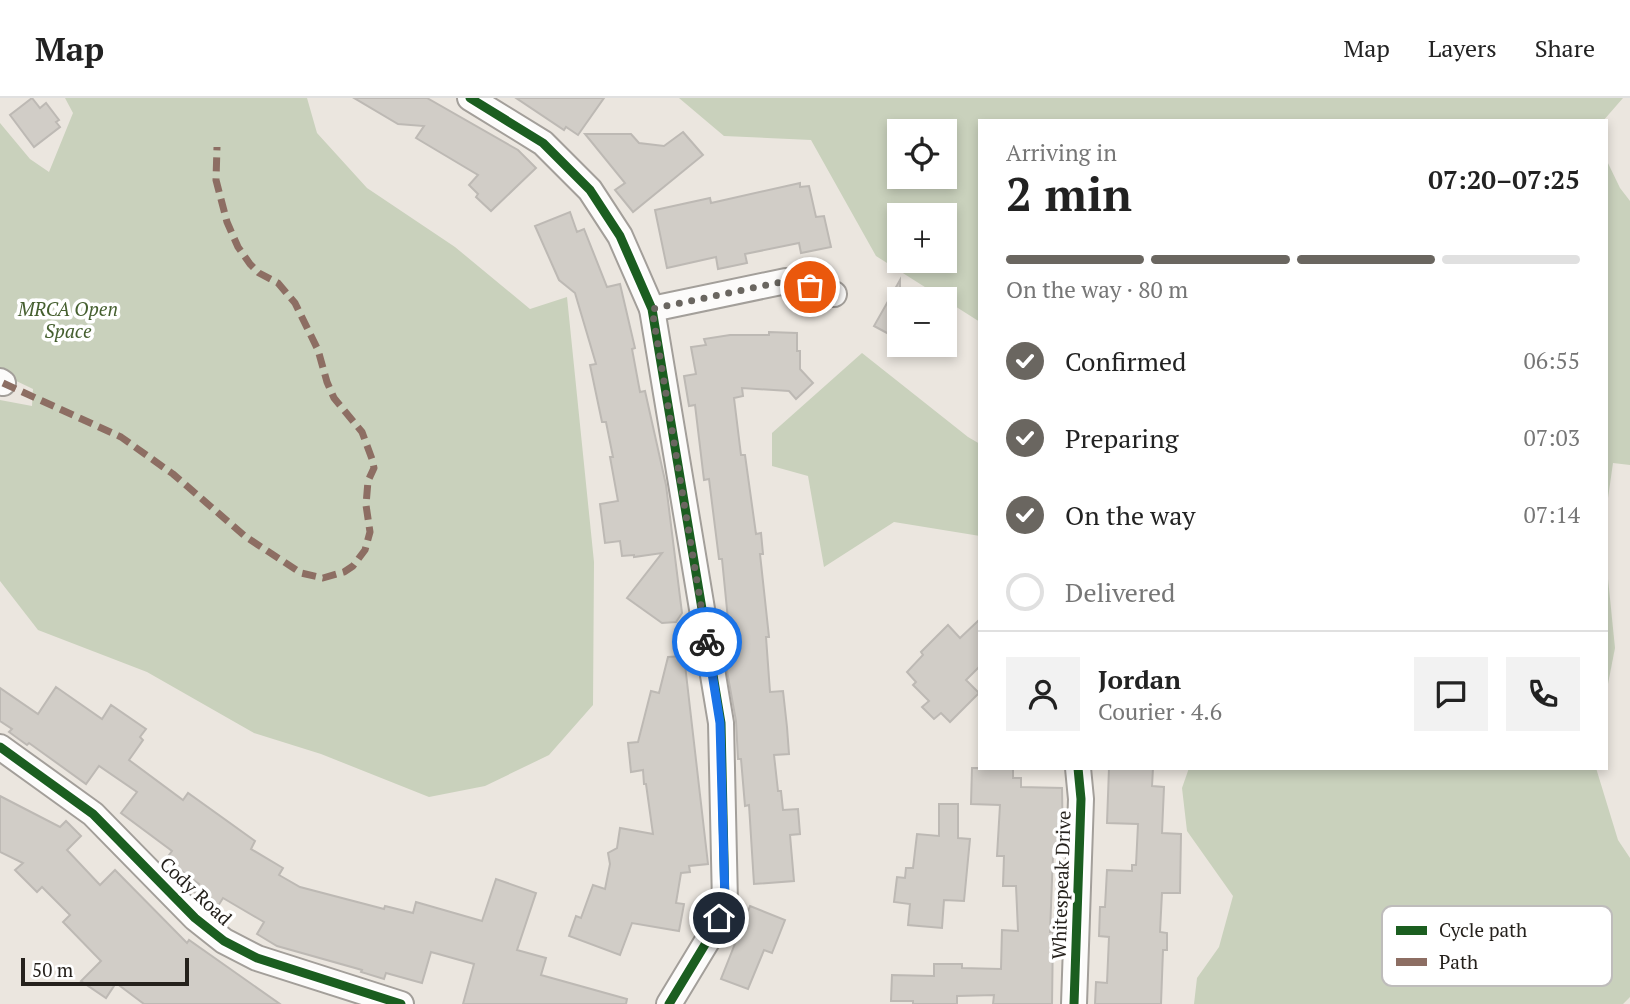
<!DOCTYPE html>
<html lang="en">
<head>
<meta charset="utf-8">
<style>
  :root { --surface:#fff; --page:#f2f2f2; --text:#222; --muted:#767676; --line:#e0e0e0; --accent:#6a6660 }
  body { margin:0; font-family:"PT Serif",serif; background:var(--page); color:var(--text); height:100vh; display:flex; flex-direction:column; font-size:26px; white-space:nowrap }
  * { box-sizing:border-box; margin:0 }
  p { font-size:23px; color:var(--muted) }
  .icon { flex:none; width:38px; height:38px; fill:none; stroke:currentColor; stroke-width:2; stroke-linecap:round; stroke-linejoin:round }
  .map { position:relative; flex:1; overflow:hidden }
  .side { position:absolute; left:978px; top:21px; width:630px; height:651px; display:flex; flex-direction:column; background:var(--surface); border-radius:0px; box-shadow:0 4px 10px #0003 }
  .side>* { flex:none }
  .fabs { position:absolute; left:887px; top:21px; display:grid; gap:14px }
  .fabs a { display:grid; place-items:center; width:70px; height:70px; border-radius:0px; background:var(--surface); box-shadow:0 4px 10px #0003; font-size:35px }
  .scale { position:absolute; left:21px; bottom:18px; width:168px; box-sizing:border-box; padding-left:7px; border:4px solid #25211c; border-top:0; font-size:19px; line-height:24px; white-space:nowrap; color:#25211c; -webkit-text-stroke:5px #fff; paint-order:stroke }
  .pin { position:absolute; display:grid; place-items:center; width:60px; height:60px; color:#fff; margin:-30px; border:4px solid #fff; border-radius:50%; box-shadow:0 2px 7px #0007 }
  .courier { position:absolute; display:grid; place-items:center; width:70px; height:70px; margin:-35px; border:5px solid #1a73e8; border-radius:50%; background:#fff; color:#222; box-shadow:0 2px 9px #0007 }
  .overview em { font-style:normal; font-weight:800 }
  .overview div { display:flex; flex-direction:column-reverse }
  .overview { display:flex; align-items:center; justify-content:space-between; height:119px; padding:0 28px }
  h1 { font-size:46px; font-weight:800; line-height:52px }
  .bar { display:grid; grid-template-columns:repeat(4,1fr); gap:10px 7px; align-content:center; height:84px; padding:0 28px }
  .bar i { height:9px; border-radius:5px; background:var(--line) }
  .bar .active { background:var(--accent) }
  .bar p { grid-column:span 4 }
  .line { display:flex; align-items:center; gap:18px; padding:0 28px; border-top:2px solid var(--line) }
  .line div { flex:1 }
  .round { display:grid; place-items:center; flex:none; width:74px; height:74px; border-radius:0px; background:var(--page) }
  ol { padding:0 28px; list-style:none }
  li { display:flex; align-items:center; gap:21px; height:77px }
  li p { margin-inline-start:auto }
  li .icon { padding:7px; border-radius:50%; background:var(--accent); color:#fff; stroke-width:4 }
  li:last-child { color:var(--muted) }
  li i { width:38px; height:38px; border:4px solid var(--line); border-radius:50% }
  header { display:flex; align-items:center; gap:42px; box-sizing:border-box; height:98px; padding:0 35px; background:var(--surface); border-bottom:2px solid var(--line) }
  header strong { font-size:33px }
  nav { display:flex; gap:38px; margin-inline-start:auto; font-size:24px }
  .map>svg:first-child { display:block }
  .green { fill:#c9d1bc; fill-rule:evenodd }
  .building { fill:#d1cdc7; stroke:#bdb9b4; stroke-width:2 }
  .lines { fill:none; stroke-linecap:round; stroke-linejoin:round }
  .street-casing { stroke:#a39f9a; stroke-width:28 }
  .street { stroke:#fcfbfa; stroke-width:24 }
  .quiet { stroke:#8d6e63; stroke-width:7; stroke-dasharray:14 7; stroke-linecap:butt }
  .cycleway-casing { stroke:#fff; stroke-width:13 }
  .cycleway { stroke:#1b5e20; stroke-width:9 }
  .done { stroke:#6a6660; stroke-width:7; stroke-dasharray:0 12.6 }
  .route { stroke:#1a73e8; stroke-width:9 }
  .labels { text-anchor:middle; stroke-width:7; stroke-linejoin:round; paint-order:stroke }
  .park-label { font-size:19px; font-style:italic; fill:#455f2f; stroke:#fff }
  .street-label { font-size:19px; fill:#25211c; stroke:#fff }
  .key { fill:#fff; stroke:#bebcbb; stroke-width:2 }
  .key-label { font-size:19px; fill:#25211c }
</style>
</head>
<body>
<header>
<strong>Map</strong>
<nav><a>Map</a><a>Layers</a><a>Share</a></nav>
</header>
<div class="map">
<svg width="1630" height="906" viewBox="0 0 1630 906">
  <rect width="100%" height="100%" fill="#ebe6df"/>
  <g class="green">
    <polygon points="65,0 307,0 317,35 367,90 455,149 530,211 567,199 594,464 593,607 549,657 485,688 429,699 321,656 254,635 147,574 38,532 0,483 0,302 32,308 33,291 8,279 6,273 0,271 0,25 30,61 49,74 73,15"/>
    <path d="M679,0H1623L1603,23H980V224L876,158L811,42L724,38ZM900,33H945V79H900ZM900,117H945V163H900Z"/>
    <polygon points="1606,61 1620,90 1630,103 1630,367 1613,365 1607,407"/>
    <polygon points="862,255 968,339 980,346 980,438 894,424 824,469 808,378 772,368 772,335"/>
    <polygon points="1606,461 1615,550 1607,591 1606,591"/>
    <polygon points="1189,670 1596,670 1618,742 1630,760 1630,899 1623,906 1194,906 1197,880 1219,849 1233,798 1187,733 1182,690"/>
  </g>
  <g class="building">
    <polygon points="32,0 40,10 46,5 59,22 56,24 60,29 34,49 10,17"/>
    <polygon points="354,0 427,0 518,52 536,70 491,113 476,99 478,96 469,87 478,77 416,40 424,28 398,26"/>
    <polygon points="516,0 604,0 578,37 566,29 564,32"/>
    <polygon points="683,34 703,57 633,114 615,92 625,85 585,36 631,36 639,45 664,48"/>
    <polygon points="800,85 800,89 809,88 816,119 824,118 831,149 801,155 799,145 745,156 747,165 718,171 716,159 667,170 655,112 710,100 711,105"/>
    <polygon points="570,114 577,134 584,131 607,189 620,186 635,250 632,251 640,294 645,293 666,387 682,515 676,524 662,525 627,500 662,455 634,459 634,457 622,458 620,443 605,445 600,406 618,403 610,359 613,359 606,324 602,324 590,267 596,266 575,195 559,182 535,128"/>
    <polygon points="900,182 900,242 874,228"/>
    <polygon points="769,234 797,235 797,253 800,253 800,271 813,285 796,301 789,293 742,290 743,298 734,300 741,357 745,357 756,436 761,435 763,456 760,456 769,539 766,539 770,594 783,593 787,629 789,656 774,657 778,693 781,693 783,712 798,711 800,736 790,737 794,783 754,786 749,707 745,708 741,661 738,661 736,623 727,573 726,558 727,552 731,552 722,461 719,461 709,381 704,382 695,307 689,308 684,278 696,276 691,249 706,247 704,241 730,237 769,237"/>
    <polygon points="980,521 980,568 966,582 979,595 950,624 941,615 934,621 922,609 929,603 913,587 916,584 907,574 923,557 921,554 948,527 960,540"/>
    <polygon points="684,558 708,766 689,768 690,774 681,775 676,805 684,806 679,833 632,825 620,857 569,838 576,818 581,820 593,787 605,791 610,766 608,755 617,750 620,730 653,736 646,686 644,686 643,672 631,674 628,645 638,644 651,593 659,595 668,559"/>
    <polygon points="56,589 102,621 111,607 146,631 140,639 143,642 129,662 183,702 188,695 255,743 251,751 283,770 279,777 300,789 384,811 385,808 413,815 416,804 482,823 496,781 536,795 517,852 546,860 541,877 627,901 626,906 463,906 474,866 431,854 422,885 386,875 384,881 361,874 362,872 277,848 257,836 264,824 223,800 218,808 194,794 199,786 166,761 172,753 121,715 137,694 99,668 86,686 29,645 27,647 9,634 12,631 0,623 0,590 38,616"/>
    <polygon points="972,670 1013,670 1013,680 1021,680 1021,689 1062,690 1063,757 1053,757 1050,834 1053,834 1052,906 993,906 994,897 957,898 957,906 913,906 913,903 891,903 892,877 934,878 934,866 962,866 962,870 1001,871 1002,832 1018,833 1016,788 1003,788 1004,758 997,758 1000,707 971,706"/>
    <polygon points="1109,670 1153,670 1152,688 1164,689 1162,735 1181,736 1180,795 1162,795 1160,834 1167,835 1167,852 1163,852 1161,906 1095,906 1096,884 1107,885 1109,839 1099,838 1100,809 1105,809 1107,772 1132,773 1132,767 1136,767 1138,726 1107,725"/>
    <polygon points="0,698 60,729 66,723 81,738 67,752 100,787 115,772 187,845 189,842 280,906 144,906 116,885 106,900 81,883 101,863 63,824 70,817 42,789 37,794 15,772 23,765 0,754"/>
    <polygon points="939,706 958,706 958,740 970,741 964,803 944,802 942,830 908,827 910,806 894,804 897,779 905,780 906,770 913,770 917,736 939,738"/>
    <polygon points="750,808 785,822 772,855 764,852 748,891 721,881"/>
  </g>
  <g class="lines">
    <defs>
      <g id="street">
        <polyline points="470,0 543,45 590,92 620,138 652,211 721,625 725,805 712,835 669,906"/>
        <polyline points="652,211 786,183 834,196"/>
        <polyline points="0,283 3,285"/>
        <polyline points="0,649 93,716 195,820 224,843 257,860 401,906"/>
        <polyline points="1074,906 1081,701 1078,670"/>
      </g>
    </defs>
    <use href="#street" class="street-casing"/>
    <use href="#street" class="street"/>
    <polyline class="quiet" points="3,285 121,339 173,376 246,439 301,475 323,480 344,474 353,468 365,452 370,434 366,407 368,383 374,370 372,361 362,334 334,300 327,284 318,252 295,205 278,185 259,175 250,166 238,149 227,124 216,82 217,49"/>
    <defs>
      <g id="cycleway">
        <polyline points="470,0 543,45 590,92 620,138 652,211 721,625 725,805 712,835 669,906"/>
        <polyline points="0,649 93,716 195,820 224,843 257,860 401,906"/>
        <polyline points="1074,906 1081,701 1078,670"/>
      </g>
    </defs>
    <use href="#cycleway" class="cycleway-casing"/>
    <use href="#cycleway" class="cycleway"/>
  </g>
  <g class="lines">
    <polyline class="done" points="707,544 652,211 786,183 810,189"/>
    <polyline class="route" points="707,544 720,625 725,805 719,820"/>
  </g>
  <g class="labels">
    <g class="park-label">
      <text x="68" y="218">MRCA Open<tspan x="68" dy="22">Space</tspan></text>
    </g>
    <g class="street-label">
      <text transform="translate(1061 787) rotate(-88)" y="7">Whitespeak Drive</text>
      <text transform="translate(196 793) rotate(43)" y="7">Cody Road</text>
    </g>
  </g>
  <rect x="1382" y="808" width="230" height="80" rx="10" class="key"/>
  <rect x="1396" y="828" width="31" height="9" fill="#1b5e20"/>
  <rect x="1396" y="860" width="31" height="8" fill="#8d6e63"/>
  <g class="key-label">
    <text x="1439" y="839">Cycle path</text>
    <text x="1439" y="871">Path</text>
  </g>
</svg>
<div class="fabs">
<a><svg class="icon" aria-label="locate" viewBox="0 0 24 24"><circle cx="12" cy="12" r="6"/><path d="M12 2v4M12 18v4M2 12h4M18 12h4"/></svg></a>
<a>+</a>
<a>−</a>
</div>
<div class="scale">50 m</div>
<div class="pin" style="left:810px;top:189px;background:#ea580c"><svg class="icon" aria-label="bag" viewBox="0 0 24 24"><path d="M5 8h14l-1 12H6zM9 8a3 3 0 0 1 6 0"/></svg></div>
<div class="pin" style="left:719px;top:820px;background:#1f2937"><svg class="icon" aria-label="home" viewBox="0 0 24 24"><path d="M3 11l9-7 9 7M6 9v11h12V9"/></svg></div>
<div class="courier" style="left:707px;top:544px"><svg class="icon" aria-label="bike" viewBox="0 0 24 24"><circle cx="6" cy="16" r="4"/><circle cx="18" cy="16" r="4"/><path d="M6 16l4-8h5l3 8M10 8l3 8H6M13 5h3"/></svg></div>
<section class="side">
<div class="overview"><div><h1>2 min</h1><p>Arriving in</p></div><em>07:20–07:25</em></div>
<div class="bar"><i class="active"></i><i class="active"></i><i class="active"></i><i></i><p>On the way · 80 m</p></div>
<ol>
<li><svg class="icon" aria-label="check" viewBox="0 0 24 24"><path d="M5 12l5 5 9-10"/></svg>Confirmed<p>06:55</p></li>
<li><svg class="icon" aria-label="check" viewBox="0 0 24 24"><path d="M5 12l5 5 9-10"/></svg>Preparing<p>07:03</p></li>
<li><svg class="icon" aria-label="check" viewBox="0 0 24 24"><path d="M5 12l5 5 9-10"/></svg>On the way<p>07:14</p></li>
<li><i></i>Delivered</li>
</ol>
<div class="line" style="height:126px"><a class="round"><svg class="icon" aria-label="person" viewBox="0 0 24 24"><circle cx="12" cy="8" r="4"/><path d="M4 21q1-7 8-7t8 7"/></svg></a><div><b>Jordan</b><p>Courier · 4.6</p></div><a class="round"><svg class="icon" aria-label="chat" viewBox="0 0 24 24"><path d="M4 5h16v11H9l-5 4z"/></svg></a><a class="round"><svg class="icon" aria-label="phone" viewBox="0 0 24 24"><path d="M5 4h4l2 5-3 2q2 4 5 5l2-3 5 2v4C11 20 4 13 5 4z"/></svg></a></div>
</section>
</div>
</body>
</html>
